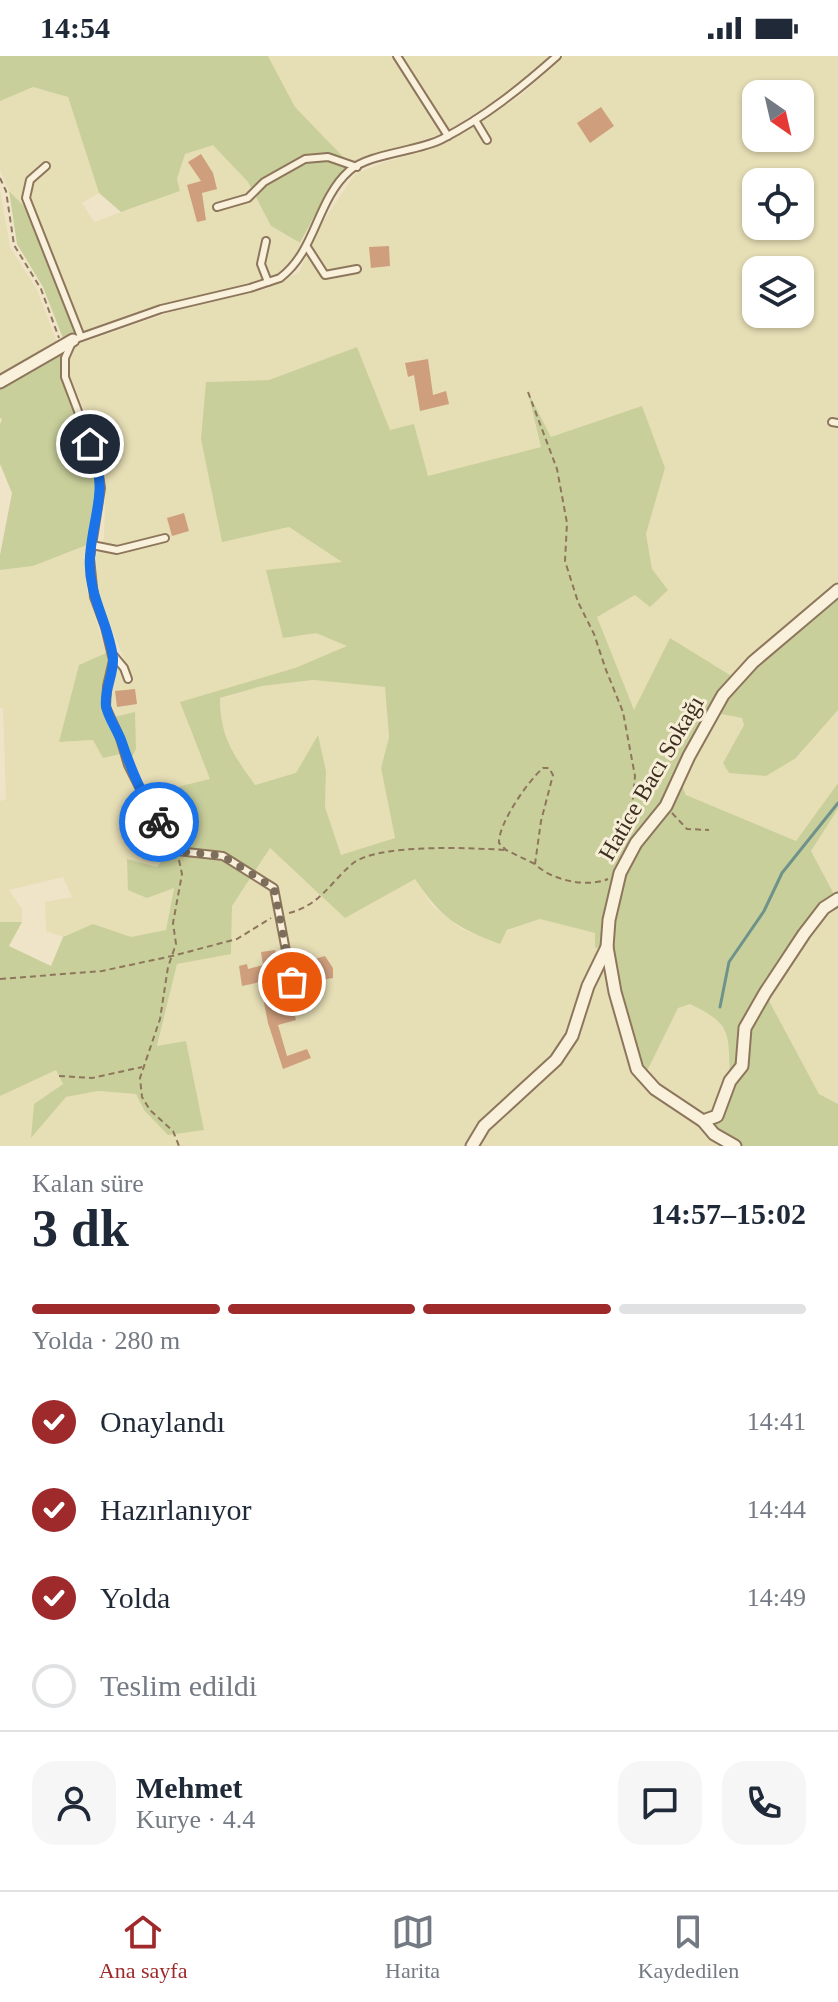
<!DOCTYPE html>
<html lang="tr">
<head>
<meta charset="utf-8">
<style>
  :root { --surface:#fff; --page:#f6f6f7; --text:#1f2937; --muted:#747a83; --line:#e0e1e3; --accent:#9e2a2b }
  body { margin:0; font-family:"Times New Roman",serif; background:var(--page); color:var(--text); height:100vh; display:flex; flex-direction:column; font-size:30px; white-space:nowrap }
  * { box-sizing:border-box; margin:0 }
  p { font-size:26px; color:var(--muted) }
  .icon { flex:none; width:44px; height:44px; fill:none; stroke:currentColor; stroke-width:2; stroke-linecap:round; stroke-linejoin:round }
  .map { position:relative; height:1090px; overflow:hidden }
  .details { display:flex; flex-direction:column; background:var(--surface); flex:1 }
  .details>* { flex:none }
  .needle { width:52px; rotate:146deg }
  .buttons { position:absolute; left:742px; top:24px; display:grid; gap:16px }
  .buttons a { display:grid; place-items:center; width:72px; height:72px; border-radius:16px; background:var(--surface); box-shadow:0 2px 6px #0004; font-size:40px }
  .pin { position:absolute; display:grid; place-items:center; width:68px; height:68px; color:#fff; margin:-34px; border:4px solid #fff; border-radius:50%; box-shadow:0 2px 8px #0007 }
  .courier { position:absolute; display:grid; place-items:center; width:80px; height:80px; margin:-40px; border:6px solid #1a73e8; border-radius:50%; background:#fff; color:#222; box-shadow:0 2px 10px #0007 }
  .summary em { font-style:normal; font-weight:700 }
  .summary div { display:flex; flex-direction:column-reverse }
  .summary { display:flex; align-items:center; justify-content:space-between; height:136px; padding:0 32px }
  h1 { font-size:52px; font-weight:700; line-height:60px }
  .bar { display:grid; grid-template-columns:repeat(4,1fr); gap:12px 8px; align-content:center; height:96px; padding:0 32px }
  .bar i { height:10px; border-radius:6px; background:var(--line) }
  .bar .active { background:var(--accent) }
  .bar p { grid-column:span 4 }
  .line { display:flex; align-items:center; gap:20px; padding:0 32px; border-top:2px solid var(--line) }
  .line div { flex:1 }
  .round { display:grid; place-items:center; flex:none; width:84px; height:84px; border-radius:24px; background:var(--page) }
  ol { padding:0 32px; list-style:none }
  li { display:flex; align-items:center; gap:24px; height:88px }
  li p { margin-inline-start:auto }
  li .icon { padding:8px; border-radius:50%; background:var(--accent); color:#fff; stroke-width:4 }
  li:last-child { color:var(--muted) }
  li i { width:44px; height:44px; border:4px solid var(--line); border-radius:50% }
  .status { display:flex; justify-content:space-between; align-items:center; height:56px; padding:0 40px; background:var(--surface); direction:ltr }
  .status svg { height:22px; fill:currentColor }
  .tabs { display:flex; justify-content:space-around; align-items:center; height:112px; border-top:2px solid var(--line); background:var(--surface); font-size:22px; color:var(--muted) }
  .tabs a { display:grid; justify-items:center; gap:4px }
  .tabs .active { color:var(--accent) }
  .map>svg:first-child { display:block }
  .farmland { fill:#e6deb5; fill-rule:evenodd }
  .green { fill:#c9cf9b; fill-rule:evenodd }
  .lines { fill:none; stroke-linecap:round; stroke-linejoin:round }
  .stream { stroke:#6f938a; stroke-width:3 }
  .building { fill:#cf9f7d }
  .lane-casing { stroke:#8d765c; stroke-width:10 }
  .street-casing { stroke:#8d765c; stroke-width:15 }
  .path { stroke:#8d765c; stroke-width:2; stroke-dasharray:6 4; stroke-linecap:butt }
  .lane { stroke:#faf1dc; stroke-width:6 }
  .street { stroke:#faf1dc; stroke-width:11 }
  .done { stroke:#7c6e5b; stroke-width:8; stroke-dasharray:0 14.4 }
  .route { stroke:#1a73e8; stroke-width:10 }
  .labels { text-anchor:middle; stroke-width:6; stroke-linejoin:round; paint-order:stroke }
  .street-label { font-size:24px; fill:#3d2e20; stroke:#f7eed8 }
</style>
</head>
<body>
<div class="status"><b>14:54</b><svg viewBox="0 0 49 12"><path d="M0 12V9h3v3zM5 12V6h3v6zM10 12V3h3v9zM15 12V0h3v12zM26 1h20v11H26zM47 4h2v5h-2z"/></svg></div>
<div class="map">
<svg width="838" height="1090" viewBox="0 0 838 1090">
  <rect width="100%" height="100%" fill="#f0e4c8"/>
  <g class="farmland">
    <polygon points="268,0 396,0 440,78 351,109 295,51"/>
    <polygon points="401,0 551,0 514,33 448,74"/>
    <path d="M564,0H838V526L773,581L733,621L634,655L596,560L635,539L652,513L646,478L665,412L551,381L530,340L542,391L428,421L414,368L390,375L357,291L269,324L206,326L222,485L289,471L344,507L267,514L316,577L348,590L295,612L181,646L211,724L177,795L128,709L134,657L114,661L109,650L116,606L124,603L98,539L96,500L104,481L106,408L70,319V303L76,289L177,254L267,233L299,216L320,170L355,118L385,106L429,94L466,76L521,39ZM756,38H800V82H756ZM756,126H800V170H756ZM756,214H800V258H756Z"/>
    <polygon points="33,31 68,41 99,137 82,147 94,166 180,135 177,123 185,98 213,88 248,126 271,170 304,190 292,209 278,220 147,253 82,276 36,162 9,135 0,114 0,44"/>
    <polygon points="0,133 10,191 37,234 58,289 0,325"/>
    <polygon points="87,489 87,535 106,597 79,609 60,686 93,684 120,698 125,713 169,793 157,811 174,831 166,874 131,882 93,868 63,881 46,875 45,846 72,841 63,821 9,834 22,853 22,866 0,866 0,745 6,743 3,652 0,652 0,514 33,510"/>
    <polygon points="313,624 385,631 389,681 381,712 395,782 341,800 325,751 326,715 317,680 296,718 254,729 229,693 222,674 219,643 262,630"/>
    <polygon points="838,654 838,727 796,785 686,739 681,727 721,658 743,662 744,669 723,707 797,702"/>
    <polygon points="838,753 838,844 837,844 811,795"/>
    <polygon points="270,792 304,824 415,823 432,849 462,873 500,888 507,875 540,863 596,877 602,891 584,927 567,976 552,999 481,1064 463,1090 0,1090 0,1040 9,1033 56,1014 63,1028 34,1048 32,1081 66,1041 98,1035 136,1038 144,1054 204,1074 186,985 157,991 177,908 231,897 232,850"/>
    <polygon points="838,847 838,1048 819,1038 765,937 824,852"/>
    <polygon points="605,911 613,953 637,1013 644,1020 678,951 690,947 715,960 728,978 735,1090 475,1090 572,980"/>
  </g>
  <g class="green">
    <polygon points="0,0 268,0 295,51 351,109 325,140 300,187 271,170 248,126 213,89 185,98 177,123 180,135 121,156 99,137 68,41 33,31 0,45"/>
    <polygon points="9,135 28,154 78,279 64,285 43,231 17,188"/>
    <path d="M357,291L390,374L414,368L428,420L541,391L528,336L551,381L642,350L665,412L646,478L652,513L668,534L650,551L635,539L597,561L634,654L670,582L733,621L717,638L684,701L663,748L633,783L602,891L595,892V877L540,863L507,874L500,888C457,872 441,862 415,823L345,862L270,792L232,850L231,898L177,908L157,990L186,985L204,1074L168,1079L144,1054L136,1038L98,1035L66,1041L31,1082L34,1048L63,1028L56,1014L0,1040V866H22L9,890L51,910L63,881L93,868L131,881L166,874L174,832L147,842L128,834L127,803L157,811L169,793L177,795L169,733L210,723L180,646L295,612L347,590L316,577L283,582L266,514L342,506L289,471L222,486L201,383L206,326L269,324ZM313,624L385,631L389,681L381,712L395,782L341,799L325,751L326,715L318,679L296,717L255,729C233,698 220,681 220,642L262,630Z"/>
    <polygon points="61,294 64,322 95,407 99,432 87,489 33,510 0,514 0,499 12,437 0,408 0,368 2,363 0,362 0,332"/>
    <polygon points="838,538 838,654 796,702 766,720 729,717 723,707 744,669 742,662 721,658 723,639"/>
    <polygon points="106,597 116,606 109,650 114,661 135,656 136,693 128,709 120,698 103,702 93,684 59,686 79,609"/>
    <path d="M681,727L686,739L796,785L838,727V753L811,795L835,840L762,936L739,1009L730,1019C728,976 732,968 690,948L678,952L646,1017L639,1012C629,973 615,933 611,893C603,833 649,773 681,727Z"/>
    <polygon points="767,941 819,1038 838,1048 838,1090 737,1090 707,1066 719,1063 750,973"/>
  </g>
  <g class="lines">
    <polyline class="stream" points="720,951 729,906 764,855 782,817 838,747"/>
  </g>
  <g class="building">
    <polygon points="601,51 614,70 590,87 577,67"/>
    <polygon points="201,98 213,117 217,133 202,137 206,164 197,166 187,129 201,125 188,106"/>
    <polygon points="389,190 390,210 371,212 369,191"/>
    <polygon points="428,303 433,339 446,335 449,348 420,355 414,319 408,321 405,307"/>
    <polygon points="184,457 189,475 172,480 167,462"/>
    <polygon points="135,633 137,648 117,651 115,635"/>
    <polygon points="275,894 282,927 277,928 282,950 292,948 296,964 278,969 287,1000 307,993 311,1002 283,1013 268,967 260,926 242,930 239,910 247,908 248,913 263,909 261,896"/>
    <polygon points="325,900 333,912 333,922 298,927 294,904 303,902 304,906"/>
  </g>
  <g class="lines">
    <defs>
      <g id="lane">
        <polyline points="397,0 448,80"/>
        <polyline points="475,64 487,84"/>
        <polyline points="46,110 30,124 26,142 81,281"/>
        <polyline points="217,151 248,142 264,126 305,103 328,101 357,111"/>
        <polyline points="266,185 261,208 268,226"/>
        <polyline points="307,191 325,219 357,213"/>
        <polyline points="832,366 838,367"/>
        <polyline points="92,489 117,494 165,482"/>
        <polyline points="114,600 124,612 128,623"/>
        <path d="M292,926L274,832L223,800L177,795L146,745L128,709L120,682L106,651L107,630L113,604L105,571L94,541L90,502L101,432L97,405L65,321V302L73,284L161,253L250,232L280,222C316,195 316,145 349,115C369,97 417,96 442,83C485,61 521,32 557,0"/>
      </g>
      <g id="street">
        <polyline points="0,326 73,284"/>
        <polyline points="607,891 615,936 637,1013 655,1033 703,1065 714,1078 735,1090"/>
        <polyline points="703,1065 717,1060 730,1025 742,1010 745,972 765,937 804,878 824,852 838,843"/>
        <polyline points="472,1090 484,1070 556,1004 572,980 588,930 607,891 609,864 620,817 636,787 666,750 689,700 723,639 753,606 838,534"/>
      </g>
    </defs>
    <use href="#lane" class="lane-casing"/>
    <use href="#street" class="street-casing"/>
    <g class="path">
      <polyline points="0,122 6,135 14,189 41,233 59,282"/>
      <polyline points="528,336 557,413 567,467 565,505 578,546 594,578 606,614 623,656 635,720 630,776"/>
      <polyline points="672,757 687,773 709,774"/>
      <polyline points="179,804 182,818 173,867 176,888 168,911 160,963 140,1022 142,1041 150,1054 173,1075 179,1090"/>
      <path d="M535,808L506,794L499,787C498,768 528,725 543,712H549L553,719L541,765L535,808C551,824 586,832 608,823"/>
      <path d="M289,857C320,849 329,828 352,808C377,787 472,792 506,794"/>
      <polyline points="0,923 102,915 172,900 237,883 271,862"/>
      <polyline points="59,1020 92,1022 142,1011"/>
    </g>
    <use href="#lane" class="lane"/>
    <use href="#street" class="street"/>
  </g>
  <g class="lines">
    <polyline class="done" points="159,766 177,795 223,800 274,832 292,926"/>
    <path class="route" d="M90,388C110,436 93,455 90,501C87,538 109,567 113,602C114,618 104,634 106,650C108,662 117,673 121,684C132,716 141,737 159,766"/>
  </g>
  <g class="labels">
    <g class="street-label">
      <text transform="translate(651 722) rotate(-60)" y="8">Hatice Bacı Sokağı</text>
    </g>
  </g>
</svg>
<div class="buttons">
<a><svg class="needle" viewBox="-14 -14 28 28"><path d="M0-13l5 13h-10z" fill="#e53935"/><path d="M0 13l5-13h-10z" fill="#747a83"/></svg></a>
<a><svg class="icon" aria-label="locate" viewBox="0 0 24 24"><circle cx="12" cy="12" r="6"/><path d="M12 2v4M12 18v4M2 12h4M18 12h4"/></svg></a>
<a><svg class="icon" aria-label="layers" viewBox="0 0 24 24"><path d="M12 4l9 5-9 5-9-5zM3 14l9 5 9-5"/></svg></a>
</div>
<div class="pin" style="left:292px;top:926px;background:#ea580c"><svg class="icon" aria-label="bag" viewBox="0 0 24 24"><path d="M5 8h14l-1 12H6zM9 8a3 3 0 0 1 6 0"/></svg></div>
<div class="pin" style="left:90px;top:388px;background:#1f2937"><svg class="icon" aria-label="home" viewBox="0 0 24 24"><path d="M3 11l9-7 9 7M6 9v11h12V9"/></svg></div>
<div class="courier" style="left:159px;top:766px"><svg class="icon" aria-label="bike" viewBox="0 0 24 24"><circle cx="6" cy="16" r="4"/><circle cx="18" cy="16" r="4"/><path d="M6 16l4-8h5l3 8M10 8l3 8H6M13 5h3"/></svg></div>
</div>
<section class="details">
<div class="summary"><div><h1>3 dk</h1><p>Kalan süre</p></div><em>14:57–15:02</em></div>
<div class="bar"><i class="active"></i><i class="active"></i><i class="active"></i><i></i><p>Yolda · 280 m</p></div>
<ol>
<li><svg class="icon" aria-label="check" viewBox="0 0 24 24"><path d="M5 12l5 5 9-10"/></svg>Onaylandı<p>14:41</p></li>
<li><svg class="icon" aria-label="check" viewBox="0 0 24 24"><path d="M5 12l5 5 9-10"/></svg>Hazırlanıyor<p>14:44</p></li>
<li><svg class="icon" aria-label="check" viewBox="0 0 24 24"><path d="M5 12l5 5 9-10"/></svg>Yolda<p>14:49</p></li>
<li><i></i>Teslim edildi</li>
</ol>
<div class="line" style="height:144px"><a class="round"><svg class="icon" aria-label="person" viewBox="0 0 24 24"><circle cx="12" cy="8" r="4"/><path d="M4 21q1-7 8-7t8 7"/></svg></a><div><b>Mehmet</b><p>Kurye · 4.4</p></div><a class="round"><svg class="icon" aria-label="chat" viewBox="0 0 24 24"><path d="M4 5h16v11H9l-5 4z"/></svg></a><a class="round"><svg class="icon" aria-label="phone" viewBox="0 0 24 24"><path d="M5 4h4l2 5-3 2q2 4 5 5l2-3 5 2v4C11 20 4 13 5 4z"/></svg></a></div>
</section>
<nav class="tabs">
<a class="active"><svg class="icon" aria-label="home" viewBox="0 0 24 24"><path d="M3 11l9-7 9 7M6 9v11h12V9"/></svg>Ana sayfa</a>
<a><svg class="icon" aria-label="map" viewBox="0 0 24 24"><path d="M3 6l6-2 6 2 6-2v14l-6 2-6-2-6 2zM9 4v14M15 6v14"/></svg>Harita</a>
<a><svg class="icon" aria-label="saved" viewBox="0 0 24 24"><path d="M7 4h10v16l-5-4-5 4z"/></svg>Kaydedilen</a>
</nav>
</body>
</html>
